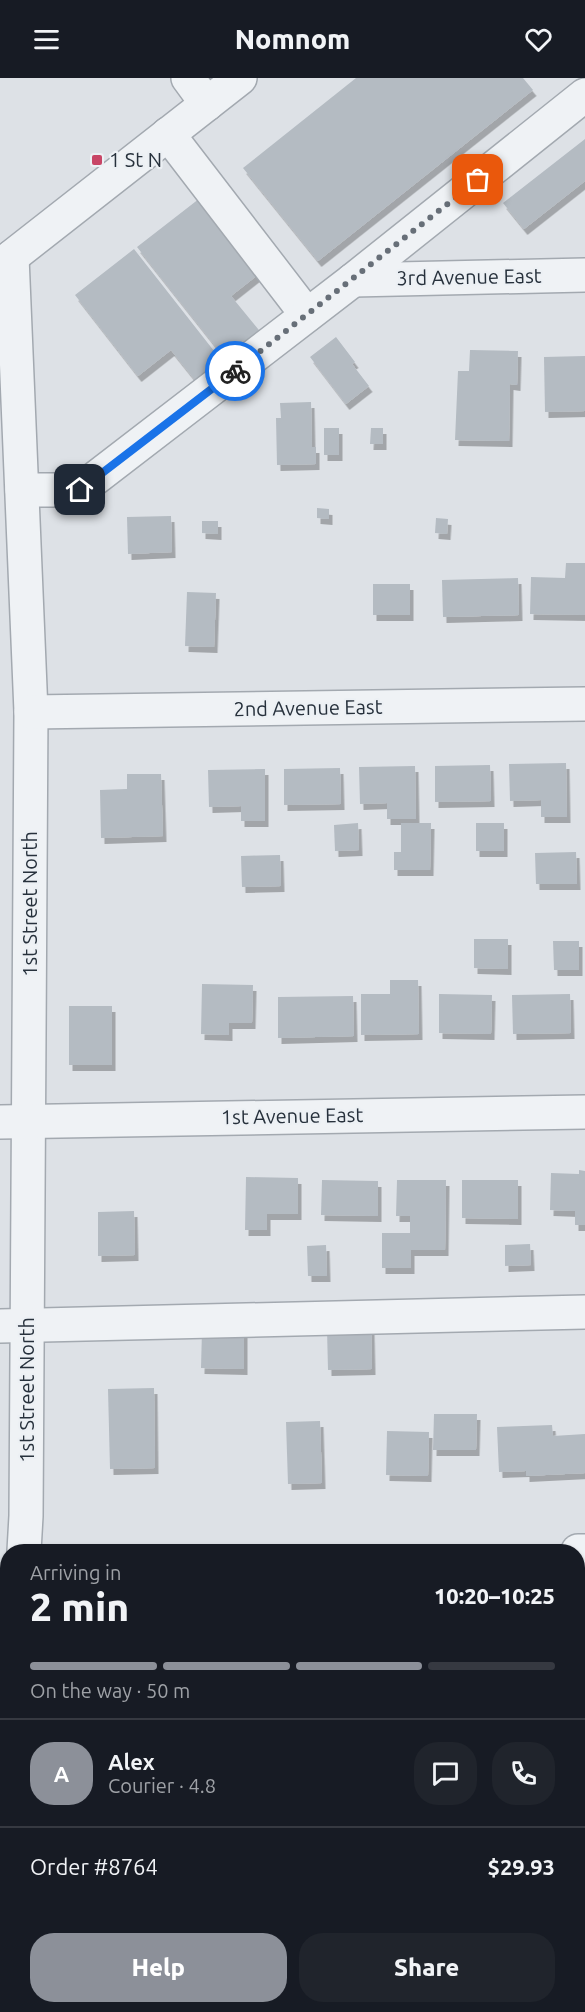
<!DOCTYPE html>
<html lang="en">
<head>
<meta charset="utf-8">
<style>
  :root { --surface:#171b24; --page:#20242c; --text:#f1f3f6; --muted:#9ea1a6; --line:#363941; --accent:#8c9099 }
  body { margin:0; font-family:Ubuntu,sans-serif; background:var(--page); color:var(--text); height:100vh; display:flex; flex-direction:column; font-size:22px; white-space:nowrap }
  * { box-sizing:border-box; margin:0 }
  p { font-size:20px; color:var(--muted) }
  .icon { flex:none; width:33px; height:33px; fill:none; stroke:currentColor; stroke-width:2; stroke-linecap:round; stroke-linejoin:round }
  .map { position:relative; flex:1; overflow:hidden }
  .details { position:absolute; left:0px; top:1466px; width:585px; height:470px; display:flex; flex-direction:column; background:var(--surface); border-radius:24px 24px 0 0; box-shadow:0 2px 4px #0004 }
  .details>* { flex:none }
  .pin { position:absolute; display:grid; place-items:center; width:51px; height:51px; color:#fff; margin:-26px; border-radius:12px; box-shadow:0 3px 9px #0006 }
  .courier { position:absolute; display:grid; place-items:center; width:60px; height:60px; margin:-30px; border:4px solid #1a73e8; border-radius:50%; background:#fff; color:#222; box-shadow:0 2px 8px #0007 }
  .head em { font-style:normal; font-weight:800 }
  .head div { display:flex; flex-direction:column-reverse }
  .head { display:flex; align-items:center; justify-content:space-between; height:102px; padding:0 30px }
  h1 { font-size:39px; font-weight:800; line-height:45px }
  .bar { display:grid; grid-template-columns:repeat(4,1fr); gap:9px 6px; align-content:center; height:72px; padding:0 30px }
  .bar i { height:8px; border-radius:4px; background:var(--line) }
  .bar .selected { background:var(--accent) }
  .bar p { grid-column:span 4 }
  .line { display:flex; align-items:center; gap:15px; padding:0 30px; border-top:2px solid var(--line) }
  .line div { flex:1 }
  .round { display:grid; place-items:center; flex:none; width:63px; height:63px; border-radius:24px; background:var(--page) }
  .action { display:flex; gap:12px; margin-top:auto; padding:12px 30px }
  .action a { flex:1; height:69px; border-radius:24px; background:var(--accent); color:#fff; font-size:24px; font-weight:800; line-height:69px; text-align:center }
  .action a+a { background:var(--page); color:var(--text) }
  header { display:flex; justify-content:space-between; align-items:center; height:78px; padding:0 30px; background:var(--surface); font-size:27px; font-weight:800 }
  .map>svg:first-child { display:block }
  .building { fill:#b4bbc2; filter:url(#shadow) }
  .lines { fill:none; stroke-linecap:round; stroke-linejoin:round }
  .minor-casing { stroke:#a3a9b0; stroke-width:36 }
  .minor { stroke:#eff2f5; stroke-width:33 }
  .done { stroke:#676f78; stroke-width:6; stroke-dasharray:0 10.8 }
  .route { stroke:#1a73e8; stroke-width:8 }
  .poi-dot { fill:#c84566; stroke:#ecf0f4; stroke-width:2 }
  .labels { text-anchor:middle; stroke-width:4.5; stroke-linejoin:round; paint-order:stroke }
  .poi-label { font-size:20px; fill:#27313c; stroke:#ecf0f4; text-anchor:start }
  .street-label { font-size:20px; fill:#27313c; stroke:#ecf0f4 }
</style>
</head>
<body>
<header><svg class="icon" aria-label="menu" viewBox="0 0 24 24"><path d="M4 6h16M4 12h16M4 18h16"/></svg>Nomnom<svg class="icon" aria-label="heart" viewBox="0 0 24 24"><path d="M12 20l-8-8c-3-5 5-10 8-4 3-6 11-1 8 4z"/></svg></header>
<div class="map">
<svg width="585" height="1934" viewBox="0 0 585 1934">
  <defs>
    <filter id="shadow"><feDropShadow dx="3.5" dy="6" stdDeviation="0" flood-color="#0004"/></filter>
  </defs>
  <rect width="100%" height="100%" fill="#dde1e6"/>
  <g class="building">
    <polygon points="356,0 523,0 533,12 318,183 243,90"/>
    <polygon points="585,61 585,103 524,151 503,125"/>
    <polygon points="204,117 264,192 231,218 263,257 228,284 137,169"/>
    <polygon points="134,171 225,287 199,307 171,272 138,298 75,217"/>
    <polygon points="336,259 355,284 352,286 369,308 346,326 310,279"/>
    <polygon points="470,272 518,273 517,307 510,306 509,363 455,362 458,293 469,293"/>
    <polygon points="585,278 585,333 545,334 544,279"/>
    <polygon points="311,324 312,369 316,369 316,386 277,387 276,340 281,340 280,325"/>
    <rect x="324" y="350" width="15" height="27"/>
    <polygon points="371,350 383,350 383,366 370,366"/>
    <polygon points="317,430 329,431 329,441 317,440"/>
    <polygon points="171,438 172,474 128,476 127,439"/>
    <polygon points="436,440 448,441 447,456 435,455"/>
    <polygon points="202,443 218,443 218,456 202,455"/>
    <polygon points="566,485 585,485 585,537 530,536 531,499 565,500"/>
    <polygon points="518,500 519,537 443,539 442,502"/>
    <rect x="373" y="506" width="37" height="31"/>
    <polygon points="187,514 216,515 214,569 185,568"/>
    <polygon points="566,685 567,739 541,739 541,722 510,723 509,686"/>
    <polygon points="490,687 491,723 435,724 435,688"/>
    <polygon points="415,688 416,741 387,741 387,725 360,726 359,689"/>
    <polygon points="340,690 341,726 284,727 284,691"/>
    <polygon points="265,691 265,743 241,743 241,728 209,729 208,692"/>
    <polygon points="127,696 161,696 163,758 101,760 100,712 127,711"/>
    <polygon points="358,745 359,772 335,773 334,747"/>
    <polygon points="401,745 431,745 430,792 394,792 394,774 401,774"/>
    <rect x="476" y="745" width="28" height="28"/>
    <polygon points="576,774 577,806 536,806 535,775"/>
    <polygon points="280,777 281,808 242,809 241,778"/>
    <polygon points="474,861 508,861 508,891 474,890"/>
    <polygon points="553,863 579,863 579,892 554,892"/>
    <polygon points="390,902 418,902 419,956 361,957 361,916 390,916"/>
    <polygon points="202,906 253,907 252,945 229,945 229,957 201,956"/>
    <polygon points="439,916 492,917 491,956 439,955"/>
    <polygon points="570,916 571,955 513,956 512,917"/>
    <polygon points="353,918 354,958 278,960 278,919"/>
    <rect x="69" y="928" width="43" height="59"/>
    <polygon points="579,1092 585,1093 585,1147 575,1147 575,1133 550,1132 551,1095 579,1096"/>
    <polygon points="246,1099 298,1100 298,1136 267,1136 267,1152 245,1152"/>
    <polygon points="322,1102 378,1103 378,1138 321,1137"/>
    <polygon points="397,1102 446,1102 445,1172 411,1172 411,1190 382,1190 382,1155 410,1155 410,1138 396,1138"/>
    <polygon points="462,1102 518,1102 518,1141 462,1140"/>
    <polygon points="134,1133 135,1177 98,1178 98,1134"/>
    <polygon points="530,1166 531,1187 505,1188 505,1167"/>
    <polygon points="326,1167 327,1198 308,1198 307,1168"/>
    <polygon points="371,1250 372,1291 328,1292 327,1251"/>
    <polygon points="202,1252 244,1252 244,1291 201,1290"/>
    <polygon points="154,1310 155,1390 110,1391 108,1311"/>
    <polygon points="434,1336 477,1336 476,1372 433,1372"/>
    <polygon points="320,1343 322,1405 288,1406 286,1344"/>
    <polygon points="552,1347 553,1358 585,1356 585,1395 526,1398 526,1393 499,1394 497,1349"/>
    <polygon points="387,1353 429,1354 428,1398 386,1397"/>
    <rect x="578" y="1540" width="7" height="41"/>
  </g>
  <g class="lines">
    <defs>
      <g id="minor">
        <polyline points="188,0 207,26"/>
        <polyline points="168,56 307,237"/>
        <polyline points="12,179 31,634 26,1438 24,1473"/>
        <polyline points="0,188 240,0"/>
        <polyline points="353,202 585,197"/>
        <polyline points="22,412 80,412 353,202 585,17"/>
        <polyline points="31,634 585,626"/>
        <polyline points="0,1044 585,1034"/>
        <polyline points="0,1248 585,1234"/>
        <polyline points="578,1473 585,1473"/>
        <polyline points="0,1690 8,1690"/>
        <polyline points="578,1884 585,1887"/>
        <polyline points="0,1888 8,1888"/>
        <polyline points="19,1934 19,1928"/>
      </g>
    </defs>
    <use href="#minor" class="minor-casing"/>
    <use href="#minor" class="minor"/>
  </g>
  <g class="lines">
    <polyline class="done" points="235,293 478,102"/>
    <polyline class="route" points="80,412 235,293"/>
  </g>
  <rect class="poi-dot" x="91" y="76" width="12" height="12" rx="3"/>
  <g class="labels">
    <g class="poi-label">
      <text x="109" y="89">1 St N</text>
    </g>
    <g class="street-label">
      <text transform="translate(469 199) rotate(-1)" y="7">3rd Avenue East</text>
      <text transform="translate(308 630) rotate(-1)" y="7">2nd Avenue East</text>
      <text transform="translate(30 826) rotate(-90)" y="7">1st Street North</text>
      <text transform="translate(292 1038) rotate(-1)" y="7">1st Avenue East</text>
      <text transform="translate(27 1312) rotate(-90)" y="7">1st Street North</text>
    </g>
  </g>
</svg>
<div class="pin" style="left:478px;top:102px;background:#ea580c"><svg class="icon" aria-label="bag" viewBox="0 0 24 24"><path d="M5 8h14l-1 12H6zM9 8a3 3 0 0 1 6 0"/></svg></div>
<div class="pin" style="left:80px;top:412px;background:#1f2937"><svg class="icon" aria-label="home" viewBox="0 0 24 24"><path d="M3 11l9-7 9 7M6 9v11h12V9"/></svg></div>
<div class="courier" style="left:235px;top:293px"><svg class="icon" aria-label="bike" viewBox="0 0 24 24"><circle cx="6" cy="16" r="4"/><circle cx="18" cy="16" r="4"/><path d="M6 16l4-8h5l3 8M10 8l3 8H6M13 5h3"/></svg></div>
<section class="details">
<div class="head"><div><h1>2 min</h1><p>Arriving in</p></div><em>10:20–10:25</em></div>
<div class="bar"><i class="selected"></i><i class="selected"></i><i class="selected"></i><i></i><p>On the way · 50 m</p></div>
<div class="line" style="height:108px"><b class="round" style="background:var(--accent);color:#fff">A</b><div><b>Alex</b><p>Courier · 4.8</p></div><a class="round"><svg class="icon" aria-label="chat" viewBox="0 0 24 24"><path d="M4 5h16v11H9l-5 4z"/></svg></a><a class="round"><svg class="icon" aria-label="phone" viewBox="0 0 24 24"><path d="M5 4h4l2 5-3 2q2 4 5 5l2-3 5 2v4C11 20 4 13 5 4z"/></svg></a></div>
<div class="line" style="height:78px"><div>Order #8764</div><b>$29.93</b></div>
<div class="action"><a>Help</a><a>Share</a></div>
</section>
</div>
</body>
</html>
